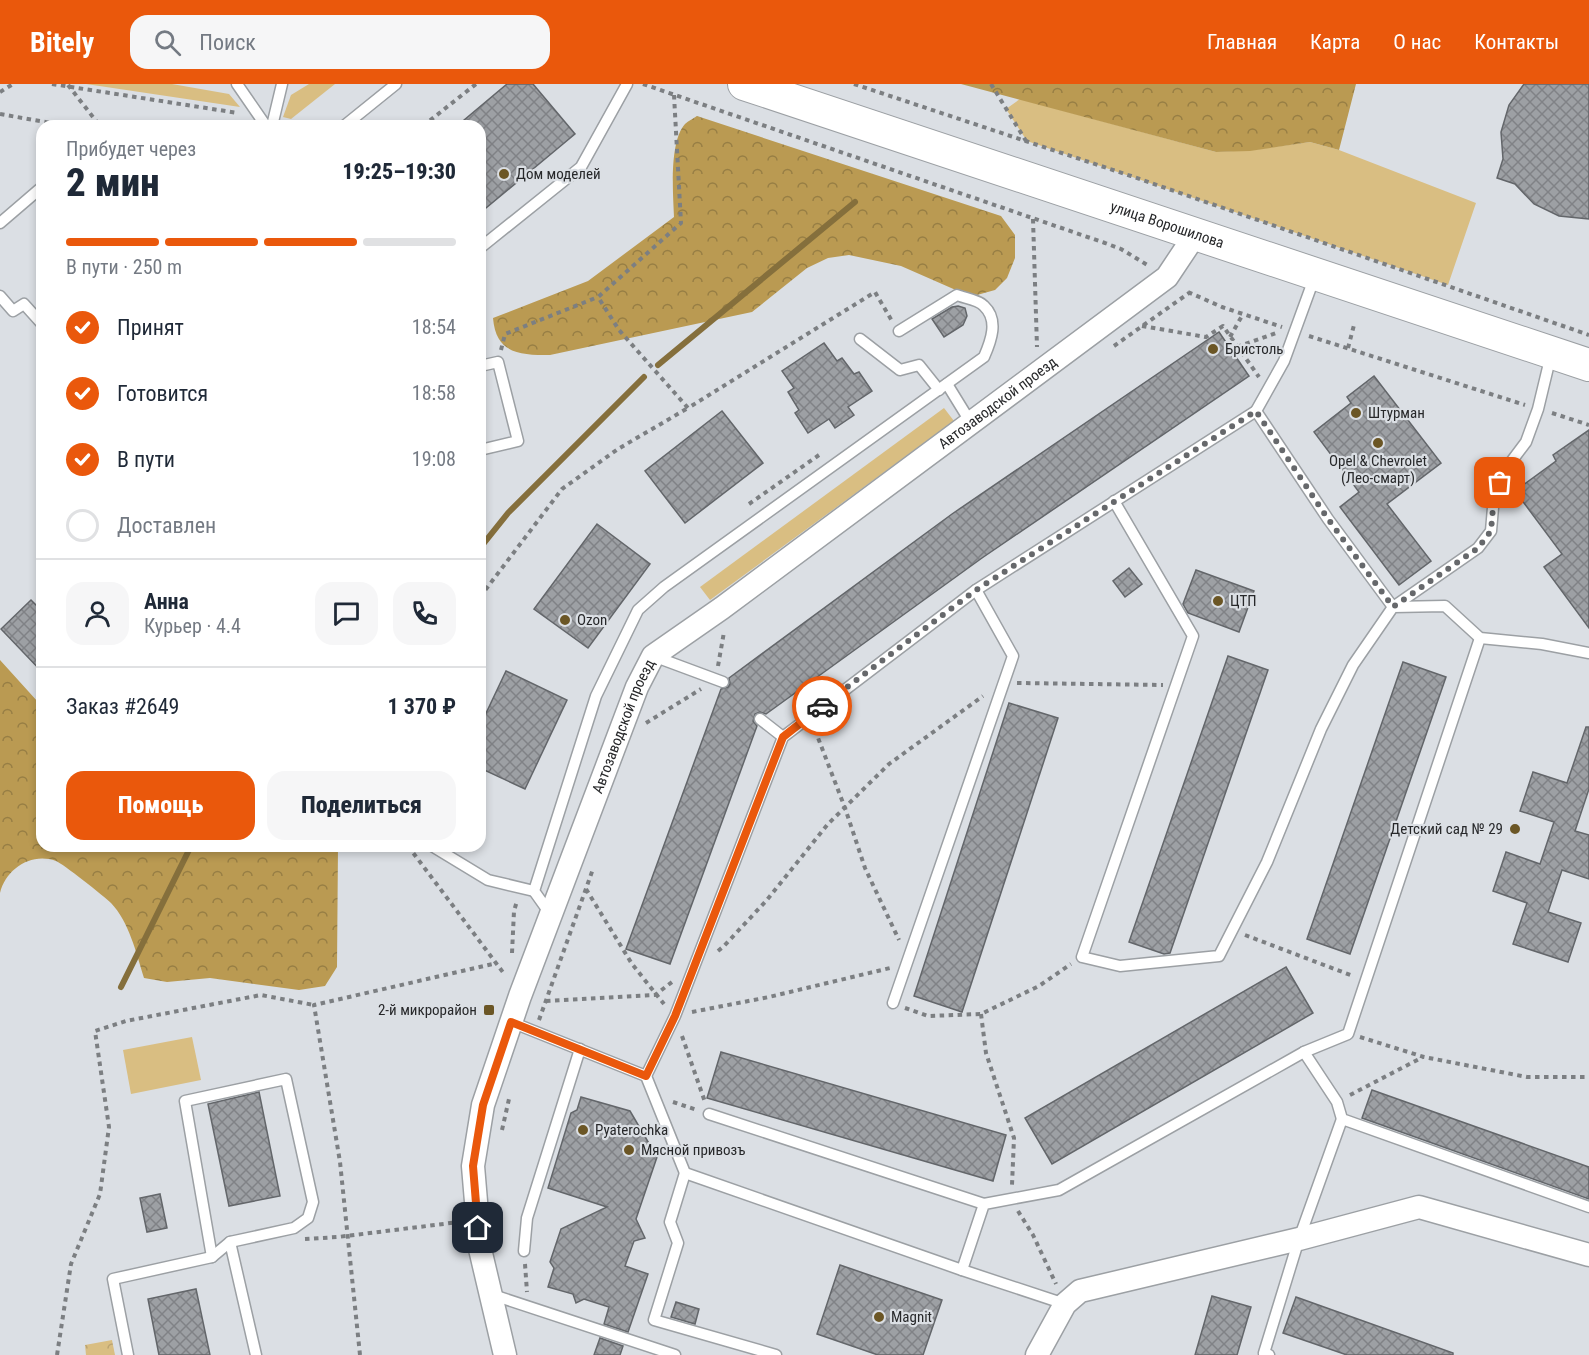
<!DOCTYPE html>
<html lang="ru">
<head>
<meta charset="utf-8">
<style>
  :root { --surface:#fff; --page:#f6f6f7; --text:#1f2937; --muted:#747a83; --line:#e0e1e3; --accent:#ea580c }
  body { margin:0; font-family:"Roboto Condensed",sans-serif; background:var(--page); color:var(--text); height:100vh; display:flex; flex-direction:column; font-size:22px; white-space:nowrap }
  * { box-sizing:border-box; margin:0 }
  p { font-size:20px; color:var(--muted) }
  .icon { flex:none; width:33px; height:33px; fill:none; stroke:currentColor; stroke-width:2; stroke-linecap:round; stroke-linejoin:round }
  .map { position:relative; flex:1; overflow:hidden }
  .drawer { position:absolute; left:36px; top:36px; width:450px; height:732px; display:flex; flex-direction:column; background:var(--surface); border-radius:18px; box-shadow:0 3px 9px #0003 }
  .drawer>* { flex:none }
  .pin { position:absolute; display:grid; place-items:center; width:51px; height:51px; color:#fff; margin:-26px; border-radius:12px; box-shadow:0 3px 9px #0006 }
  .courier { position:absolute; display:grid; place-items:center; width:60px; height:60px; margin:-30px; border:4px solid #ea580c; border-radius:50%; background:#fff; color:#222; box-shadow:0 2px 8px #0007 }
  .summary em { font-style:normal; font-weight:800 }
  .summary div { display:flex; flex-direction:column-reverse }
  .summary { display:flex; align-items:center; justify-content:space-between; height:102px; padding:0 30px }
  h1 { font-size:39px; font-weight:800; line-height:45px }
  .bar { display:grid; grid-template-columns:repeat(4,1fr); gap:9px 6px; align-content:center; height:72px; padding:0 30px }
  .bar i { height:8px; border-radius:4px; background:var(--line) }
  .bar .current { background:var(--accent) }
  .bar p { grid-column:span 4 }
  .line { display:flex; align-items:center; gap:15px; padding:0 30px; border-top:2px solid var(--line) }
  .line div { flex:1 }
  .round { display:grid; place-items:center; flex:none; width:63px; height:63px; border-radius:18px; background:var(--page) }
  ol { padding:0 30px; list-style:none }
  li { display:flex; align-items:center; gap:18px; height:66px }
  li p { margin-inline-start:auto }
  li .icon { padding:6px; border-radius:50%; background:var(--accent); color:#fff; stroke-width:4 }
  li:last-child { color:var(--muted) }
  li i { width:33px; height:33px; border:3px solid var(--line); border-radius:50% }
  .primary-button { display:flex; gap:12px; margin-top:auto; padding:12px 30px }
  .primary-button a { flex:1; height:69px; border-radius:18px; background:var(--accent); color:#fff; font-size:24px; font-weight:800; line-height:69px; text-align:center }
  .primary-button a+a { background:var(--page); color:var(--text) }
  header { display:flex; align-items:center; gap:36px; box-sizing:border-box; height:84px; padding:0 30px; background:var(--accent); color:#fff }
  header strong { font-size:28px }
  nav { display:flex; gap:33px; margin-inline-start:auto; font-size:21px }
  .search { width:420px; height:54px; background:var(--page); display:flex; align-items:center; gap:15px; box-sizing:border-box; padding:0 21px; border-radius:18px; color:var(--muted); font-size:22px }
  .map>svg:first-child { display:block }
  .green { fill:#d9be82 }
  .forest { fill:url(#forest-crowns) }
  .park { fill:url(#park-crowns) }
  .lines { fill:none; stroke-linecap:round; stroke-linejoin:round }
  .stream { stroke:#856f3c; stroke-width:6 }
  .building { fill:url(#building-cross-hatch); stroke:#63666a; stroke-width:1.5 }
  .service-casing { stroke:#9ca0a4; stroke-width:13 }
  .minor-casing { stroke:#9ca0a4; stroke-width:25 }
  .secondary-casing { stroke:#9ca0a4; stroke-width:34 }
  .path { stroke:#7c7f82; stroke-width:4; stroke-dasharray:4.5 4.5; stroke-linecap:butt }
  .service { stroke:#fff; stroke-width:10 }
  .minor { stroke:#fff; stroke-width:22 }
  .secondary { stroke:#fff; stroke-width:32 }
  .done { stroke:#66686b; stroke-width:6; stroke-dasharray:0 10.8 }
  .route { stroke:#ea580c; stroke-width:8 }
  .poi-dot { fill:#6b5625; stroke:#dbdfe4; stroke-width:2 }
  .labels { text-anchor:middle; stroke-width:4.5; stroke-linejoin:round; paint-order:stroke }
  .poi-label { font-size:15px; fill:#27282a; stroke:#dbdfe4; text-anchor:start }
  .street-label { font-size:15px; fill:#27282a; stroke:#dbdfe4 }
</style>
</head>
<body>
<header>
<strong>Bitely</strong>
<div class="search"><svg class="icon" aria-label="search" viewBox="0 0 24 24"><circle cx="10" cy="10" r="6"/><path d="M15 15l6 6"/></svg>Поиск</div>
<nav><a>Главная</a><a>Карта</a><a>О нас</a><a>Контакты</a></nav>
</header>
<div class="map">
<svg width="1589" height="1271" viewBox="0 0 1589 1271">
  <defs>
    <pattern id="forest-crowns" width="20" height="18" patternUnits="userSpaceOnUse" patternTransform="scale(1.5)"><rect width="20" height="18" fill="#ba9a52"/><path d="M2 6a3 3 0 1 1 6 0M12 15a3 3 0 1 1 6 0" fill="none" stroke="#977e44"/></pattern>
    <pattern id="park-crowns" width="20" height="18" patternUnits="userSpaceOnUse" patternTransform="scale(1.5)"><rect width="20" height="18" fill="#d9be82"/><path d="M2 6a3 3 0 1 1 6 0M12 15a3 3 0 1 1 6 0" fill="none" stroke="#baa370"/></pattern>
    <pattern id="building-cross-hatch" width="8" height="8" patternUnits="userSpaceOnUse" patternTransform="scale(1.5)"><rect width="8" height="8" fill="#9da0a4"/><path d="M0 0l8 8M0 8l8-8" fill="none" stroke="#808286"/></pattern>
  </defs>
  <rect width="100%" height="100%" fill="#dbdfe4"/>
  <g class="green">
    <polygon points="86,0 172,0 229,10 240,23"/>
    <polygon points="309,0 335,0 291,35 283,33 291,11"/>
    <polygon points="1020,15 1216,68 1252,66 1310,58 1339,66 1476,119 1448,201 1027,57 1006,25"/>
    <polygon points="944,324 954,337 710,516 700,503"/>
    <polygon points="192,953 201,996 131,1010 123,966"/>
  </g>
  <g class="forest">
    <polygon points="961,0 1356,0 1339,66 1310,58 1250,67 1216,68"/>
    <path d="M697,32L1001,132L1015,151V174L1007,194L995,206L977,211L958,207L901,182L849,171L828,174L807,184L752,228L550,271C520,271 496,270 493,234L588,197L674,133C673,109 669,58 685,40C688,37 694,34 697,32Z"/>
    <path d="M0,576L38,618L42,620V762H338L337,883L325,902L299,906L210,894L167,898L144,894C136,868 129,838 111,819C105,813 62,779 56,777C31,768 6,785 0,809Z"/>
  </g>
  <polygon class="park" points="112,1256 115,1271 86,1271 85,1261"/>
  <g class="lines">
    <g class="stream">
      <polyline points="658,281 855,118"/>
      <polyline points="480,464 508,429 644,293"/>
      <polyline points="121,903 191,762"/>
    </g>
  </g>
  <g class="building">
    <polygon points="507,0 533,0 575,50 480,129 480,42 457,42"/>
    <polygon points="1524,0 1589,0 1589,135 1559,132 1534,120 1515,100 1497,94 1503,75 1501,48 1509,21"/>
    <polygon points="958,222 965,224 967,232 963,241 944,253 932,235 952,223"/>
    <polygon points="1219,248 1249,292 982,474 766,630 760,628 755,630 753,637 757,642 670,880 626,865 721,605 728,603 730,600 729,594 952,430"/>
    <polygon points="824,259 837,277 842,274 854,290 859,288 872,307 848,323 854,331 835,344 829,335 808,349 795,329 799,326 788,308 794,304 782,287"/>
    <polygon points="1374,292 1441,379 1387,420 1431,477 1399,501 1340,423 1359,408 1314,348 1351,319 1347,313"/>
    <polygon points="722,327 763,379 685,439 645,387"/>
    <polygon points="1589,346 1589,544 1544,483 1562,470 1515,407 1556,377 1553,371"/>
    <polygon points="597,440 650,480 588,564 534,525"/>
    <polygon points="1129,484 1142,500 1125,513 1113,497"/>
    <polygon points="1196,486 1254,507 1239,548 1188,529 1183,520"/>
    <polygon points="31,516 42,527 42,588 1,545"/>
    <polygon points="1228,572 1268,586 1170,869 1164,870 1129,858"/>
    <polygon points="1403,578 1446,593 1350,870 1307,855"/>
    <polygon points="506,587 567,616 525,705 480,684 480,642"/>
    <polygon points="1009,619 1058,634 962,928 914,912"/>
    <polygon points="1586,643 1589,643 1589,705 1575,747 1589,751 1589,795 1562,786 1548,828 1581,839 1568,878 1513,860 1527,819 1493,807 1506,768 1540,780 1554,738 1520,727 1533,688 1567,699"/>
    <polygon points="1286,883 1313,929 1052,1080 1025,1034"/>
    <polygon points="721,968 1006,1051 993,1097 707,1014"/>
    <polygon points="1372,1006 1589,1083 1589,1115 1362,1034"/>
    <polygon points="259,1008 280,1112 229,1122 208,1020"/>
    <polygon points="581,1013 630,1027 657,1073 636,1135 645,1154 634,1157 625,1182 648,1190 628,1248 604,1240 609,1223 584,1215 576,1219 573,1210 548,1203 554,1184 550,1178 561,1145 607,1123 548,1104 571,1029 577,1026"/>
    <polygon points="160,1110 167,1144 147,1148 140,1114"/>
    <polygon points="840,1181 942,1216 923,1271 878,1271 817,1250"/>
    <polygon points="196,1205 210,1271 159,1271 148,1215"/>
    <polygon points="1212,1212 1251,1223 1237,1271 1195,1271"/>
    <polygon points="1296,1213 1453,1269 1453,1271 1347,1271 1283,1249"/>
    <polygon points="676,1218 699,1225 695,1240 671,1233"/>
    <polygon points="600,1254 623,1262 620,1271 594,1271"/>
  </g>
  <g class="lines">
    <defs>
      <g id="service">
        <polyline points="237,0 266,42"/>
        <polyline points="272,42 282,0"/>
        <polyline points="344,42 396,0"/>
        <polyline points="0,139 42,103"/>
        <polyline points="480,164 581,83 627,0"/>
        <polyline points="0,212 13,227 24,220 42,240"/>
        <polyline points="860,255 900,286 919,281 939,306"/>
        <polyline points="480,282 498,278 518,357 480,366"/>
        <polyline points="947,300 971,339"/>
        <polyline points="1256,327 1328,435 1393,523 1478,464 1491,447 1494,412 1505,386 1526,358 1538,325 1551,271"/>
        <polyline points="1114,417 1193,552 1082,873 1120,882 1219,872 1267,778 1321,645 1353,581 1393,523 1445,522 1480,554 1542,560 1589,569"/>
        <polyline points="653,572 723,598"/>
        <polyline points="760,635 783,653"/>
        <polyline points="432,762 488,796 534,807"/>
        <path d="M551,831L534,807L596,612L638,526L664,503L984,273C991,257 999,236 984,222C979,216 964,214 957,211L899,247"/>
        <polyline points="893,919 1013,572 976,506"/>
        <polyline points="511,938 646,992 685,1089 962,1186 1065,1220"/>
        <polyline points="1304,968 1337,1018 1342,1035 1589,1123"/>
        <polyline points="646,992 675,932 783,653 976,506 1256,327 1284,277 1315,192"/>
        <polyline points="709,1030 984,1120"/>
        <polyline points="685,1089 670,1138 678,1159 654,1236 776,1271"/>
        <polyline points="524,1167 527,1134 580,965"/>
        <polyline points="212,1173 185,1017 286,995 313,1118 308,1134 294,1144 230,1158"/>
        <polyline points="962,1186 984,1120 1059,1106 1304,968 1348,950 1480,554"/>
        <polyline points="490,1210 675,1271"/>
        <polyline points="128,1271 113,1195 212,1173 230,1158 256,1271"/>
        <polyline points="1269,1271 1264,1269 1299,1155 1342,1035"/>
      </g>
      <g id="minor">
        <path id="s1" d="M505,1271L480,1165L473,1082L483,1021L520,912L637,603L653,572L722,524L1167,193L1195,151"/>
        <polyline points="1037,1271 1065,1220 1080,1207 1299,1155 1419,1123 1589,1171"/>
      </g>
      <g id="secondary">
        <path id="s2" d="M744,0L1589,281"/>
      </g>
    </defs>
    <use href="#service" class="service-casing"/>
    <use href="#minor" class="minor-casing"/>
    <use href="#secondary" class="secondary-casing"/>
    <g class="path">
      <polyline points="52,0 238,29"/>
      <polyline points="643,0 1105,159 1121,165 1149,182"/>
      <polyline points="854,0 1131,92 1589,251"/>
      <polyline points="991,0 1026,57"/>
      <polyline points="68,1 100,42"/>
      <polyline points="0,8 13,0"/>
      <polyline points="674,11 681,139 598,213 619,246 688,324 875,208 892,237"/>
      <polyline points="0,30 68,42"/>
      <polyline points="423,42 476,0"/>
      <polyline points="1033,135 1037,263"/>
      <polyline points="1188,208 1222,223 1282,243"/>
      <polyline points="1142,242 1206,253 1223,242 1259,293"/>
      <polyline points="1309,252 1525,321"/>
      <polyline points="1230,253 1243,230"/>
      <polyline points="1114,262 1189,209"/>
      <polyline points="1237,263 1279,248"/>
      <polyline points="1348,264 1354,241"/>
      <polyline points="501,266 505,250 598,213"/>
      <polyline points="1552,329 1589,341"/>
      <polyline points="749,420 819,371"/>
      <polyline points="480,513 562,405 618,365 688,324"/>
      <polyline points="718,582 724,548"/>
      <polyline points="1017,599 1163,601"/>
      <polyline points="646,639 701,605"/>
      <polyline points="815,646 845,724 865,784 899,856"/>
      <polyline points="408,762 505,891"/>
      <polyline points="586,805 632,880 664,920"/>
      <polyline points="1245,851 1353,892"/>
      <polyline points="718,867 724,862 766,817 828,740 889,680 983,612"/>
      <polyline points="512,869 514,827 517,817"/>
      <polyline points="546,917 655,911 672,898"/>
      <polyline points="905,924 928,932 981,930 1039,902 1071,880"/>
      <polyline points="692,928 769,913 890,884"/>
      <polyline points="981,930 986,969 1014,1054 1012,1101"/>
      <polyline points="539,936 593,785"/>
      <polyline points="682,952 705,1018"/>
      <polyline points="1360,953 1424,973 1527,993 1589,993"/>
      <polyline points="1350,1011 1423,973"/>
      <polyline points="673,1018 697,1026"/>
      <polyline points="502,1046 509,1015"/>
      <polyline points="1018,1127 1033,1151 1056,1200"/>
      <polyline points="305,1155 338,1153 459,1138"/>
      <polyline points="525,1180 527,1208"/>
      <polyline points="57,1271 71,1180 100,1110 109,1043 95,947 126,937 261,911 314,921"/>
      <polyline points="360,1271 340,1078 314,921 497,879"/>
    </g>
    <use href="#service" class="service"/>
    <use href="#minor" class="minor"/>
    <use href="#secondary" class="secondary"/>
  </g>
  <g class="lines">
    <polyline class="done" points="822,622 976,506 1256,327 1328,435 1393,523 1478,464 1491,447 1494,412 1500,399"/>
    <polyline class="route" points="478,1144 473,1082 483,1021 511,938 646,992 675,932 783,653 822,622"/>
  </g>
  <g class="poi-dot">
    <circle cx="504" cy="90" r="6"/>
    <circle cx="1213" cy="265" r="6"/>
    <circle cx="1356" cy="329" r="6"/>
    <circle cx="1378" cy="359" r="6"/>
    <circle cx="1218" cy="517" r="6"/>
    <circle cx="565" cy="536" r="6"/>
    <circle cx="1515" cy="745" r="6"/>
    <rect x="483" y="920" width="12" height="12" rx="3"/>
    <circle cx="583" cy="1046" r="6"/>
    <circle cx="629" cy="1066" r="6"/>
    <circle cx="879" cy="1233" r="6"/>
  </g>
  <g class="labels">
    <g class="poi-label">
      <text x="516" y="95">Дом моделей</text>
      <text x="1225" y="270">Бристоль</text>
      <text x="1368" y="334">Штурман</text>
      <text x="1378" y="382" text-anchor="middle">Opel &amp; Chevrolet<tspan x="1378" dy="17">(Лео-смарт)</tspan></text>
      <text x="1230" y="522">ЦТП</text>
      <text x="577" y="541">Ozon</text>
      <text x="1503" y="750" text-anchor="end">Детский сад № 29</text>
      <text x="477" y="931" text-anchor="end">2-й микрорайон</text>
      <text x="595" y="1051">Pyaterochka</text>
      <text x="641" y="1071">Мясной привозъ</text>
      <text x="891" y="1238">Magnit</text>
    </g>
    <g class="street-label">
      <text dy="5" stroke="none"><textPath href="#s2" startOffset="446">улица Ворошилова</textPath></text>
      <text dy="5" stroke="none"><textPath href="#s1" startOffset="1162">Автозаводской проезд</textPath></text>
      <text dy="5" stroke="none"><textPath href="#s1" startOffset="658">Автозаводской проезд</textPath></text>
    </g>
  </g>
</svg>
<div class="pin" style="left:1500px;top:399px;background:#ea580c"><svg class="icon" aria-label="bag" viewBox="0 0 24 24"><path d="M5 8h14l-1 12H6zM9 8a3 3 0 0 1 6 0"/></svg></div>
<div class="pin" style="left:478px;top:1144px;background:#1f2937"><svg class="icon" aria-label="home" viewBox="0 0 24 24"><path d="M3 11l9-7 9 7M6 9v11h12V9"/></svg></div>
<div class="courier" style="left:822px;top:622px"><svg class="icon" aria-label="car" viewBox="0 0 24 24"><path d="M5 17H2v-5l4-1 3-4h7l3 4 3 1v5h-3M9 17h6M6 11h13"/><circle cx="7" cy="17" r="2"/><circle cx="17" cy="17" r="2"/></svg></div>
<section class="drawer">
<div class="summary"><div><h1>2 мин</h1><p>Прибудет через</p></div><em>19:25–19:30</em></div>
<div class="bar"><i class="current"></i><i class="current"></i><i class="current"></i><i></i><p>В пути · 250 m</p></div>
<ol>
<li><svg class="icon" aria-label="check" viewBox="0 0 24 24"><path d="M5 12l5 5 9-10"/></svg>Принят<p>18:54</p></li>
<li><svg class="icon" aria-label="check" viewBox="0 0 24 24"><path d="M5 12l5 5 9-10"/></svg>Готовится<p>18:58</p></li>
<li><svg class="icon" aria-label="check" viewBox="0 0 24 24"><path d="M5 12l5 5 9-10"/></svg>В пути<p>19:08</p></li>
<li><i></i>Доставлен</li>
</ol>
<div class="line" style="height:108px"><a class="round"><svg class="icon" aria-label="person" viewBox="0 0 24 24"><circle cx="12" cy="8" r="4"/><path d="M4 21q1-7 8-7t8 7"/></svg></a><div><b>Анна</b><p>Курьер · 4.4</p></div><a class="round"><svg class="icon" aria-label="chat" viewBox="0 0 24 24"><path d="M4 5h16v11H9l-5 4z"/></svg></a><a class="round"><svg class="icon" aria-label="phone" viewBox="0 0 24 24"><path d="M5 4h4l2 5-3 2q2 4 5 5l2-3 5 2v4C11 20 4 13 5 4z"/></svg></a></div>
<div class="line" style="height:78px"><div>Заказ #2649</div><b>1 370 ₽</b></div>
<div class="primary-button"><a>Помощь</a><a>Поделиться</a></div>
</section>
</div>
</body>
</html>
